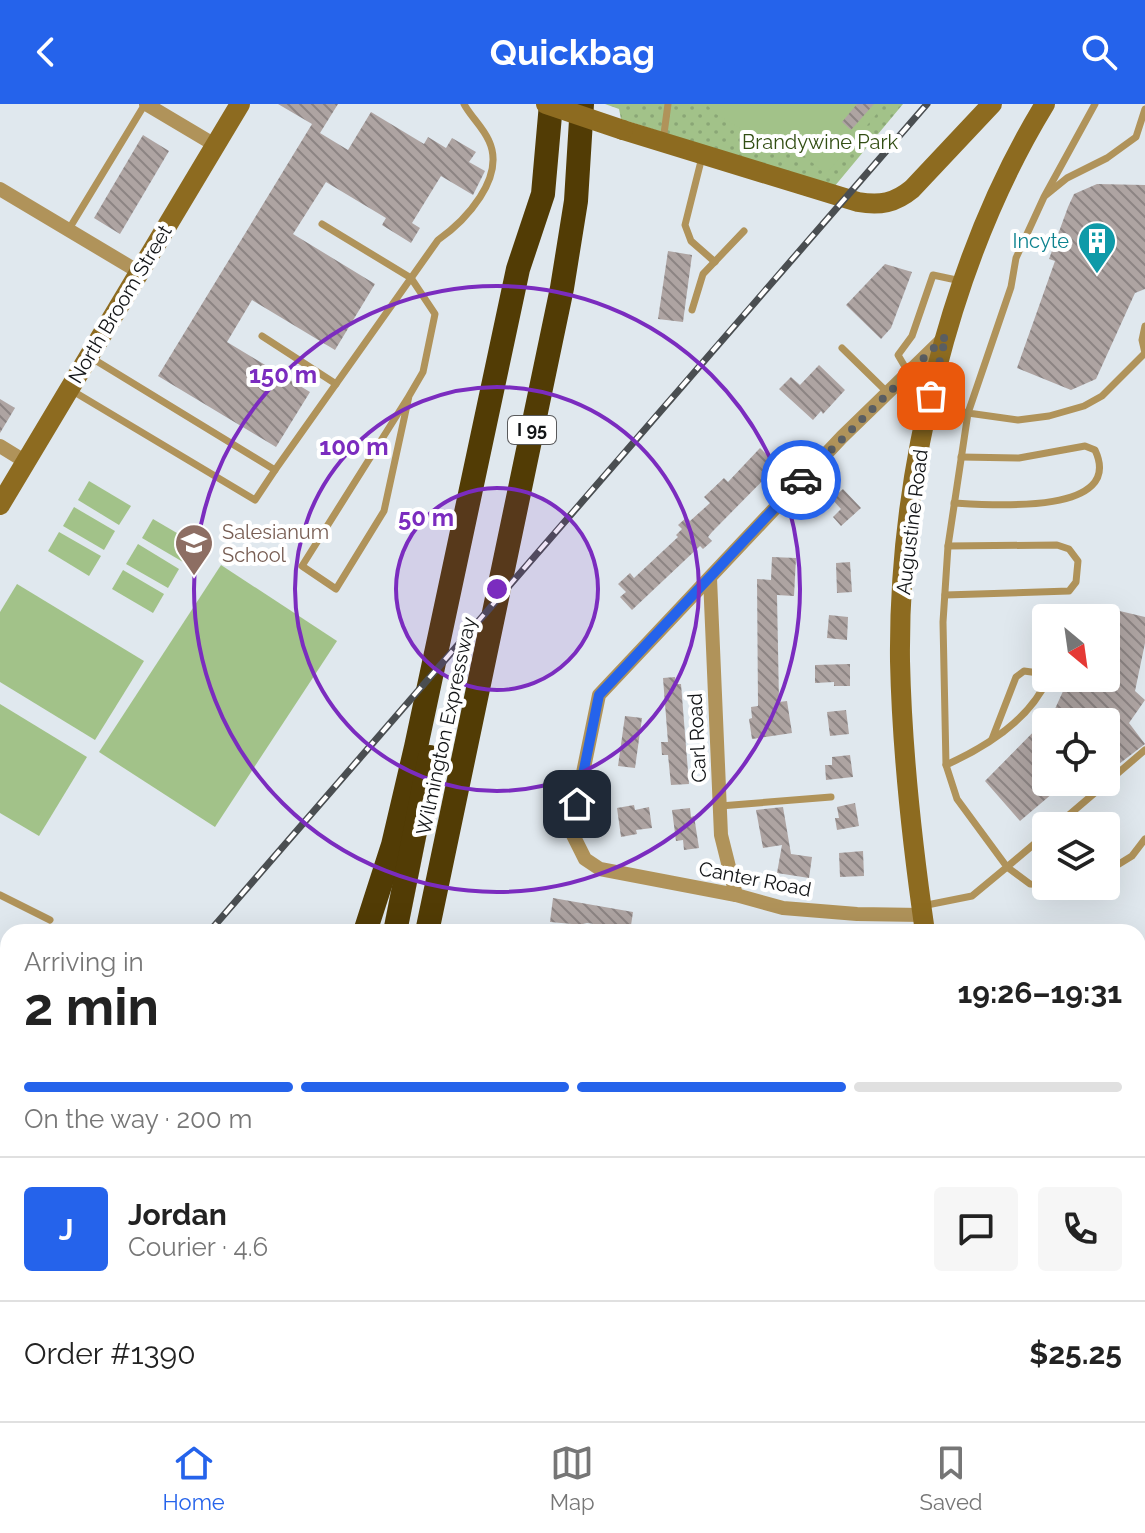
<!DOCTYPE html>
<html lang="en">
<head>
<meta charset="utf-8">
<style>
  :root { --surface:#fff; --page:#f6f6f6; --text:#222; --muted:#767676; --line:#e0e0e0; --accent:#2563eb }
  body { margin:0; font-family:Raleway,sans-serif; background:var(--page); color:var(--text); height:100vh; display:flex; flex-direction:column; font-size:30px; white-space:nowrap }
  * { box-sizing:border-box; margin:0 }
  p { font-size:26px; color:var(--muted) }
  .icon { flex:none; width:44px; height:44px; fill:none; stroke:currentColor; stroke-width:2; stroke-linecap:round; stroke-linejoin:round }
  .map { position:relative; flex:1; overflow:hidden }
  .side { position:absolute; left:0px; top:820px; width:1146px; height:498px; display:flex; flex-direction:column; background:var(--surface); border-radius:24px 24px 0 0; box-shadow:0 8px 32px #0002 }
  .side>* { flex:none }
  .needle { width:52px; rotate:151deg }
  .controls { position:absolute; left:1032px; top:500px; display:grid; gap:16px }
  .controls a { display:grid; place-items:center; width:88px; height:88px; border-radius:8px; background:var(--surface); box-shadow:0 8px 32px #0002; font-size:40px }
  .pin { position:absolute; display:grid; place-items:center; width:68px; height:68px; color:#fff; margin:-34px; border-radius:16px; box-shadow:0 4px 12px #0006 }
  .courier { position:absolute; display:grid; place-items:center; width:80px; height:80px; margin:-40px; border:6px solid #2563eb; border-radius:50%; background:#fff; color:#222; box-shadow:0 2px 10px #0007 }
  .overview em { font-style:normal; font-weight:700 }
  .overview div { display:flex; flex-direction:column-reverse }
  .overview { display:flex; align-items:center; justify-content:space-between; height:136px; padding:0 24px }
  h1 { font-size:52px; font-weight:700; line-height:60px }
  .bar { display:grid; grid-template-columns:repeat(4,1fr); gap:12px 8px; align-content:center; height:96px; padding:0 24px }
  .bar i { height:10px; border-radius:6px; background:var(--line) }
  .bar .active { background:var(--accent) }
  .bar p { grid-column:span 4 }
  .line { display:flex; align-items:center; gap:20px; padding:0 24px; border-top:2px solid var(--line) }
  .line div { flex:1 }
  .round { display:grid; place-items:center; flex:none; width:84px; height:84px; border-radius:8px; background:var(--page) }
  header { display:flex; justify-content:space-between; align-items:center; height:104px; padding:0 24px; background:var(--accent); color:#fff; font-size:36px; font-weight:700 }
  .menu { display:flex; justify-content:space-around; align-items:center; height:112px; border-top:2px solid var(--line); background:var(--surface); font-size:22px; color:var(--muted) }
  .menu a { display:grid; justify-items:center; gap:4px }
  .menu .active { color:var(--accent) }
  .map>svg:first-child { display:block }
  .park { fill:url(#park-dots) }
  .pitch { fill:#a2c289 }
  .building { fill:url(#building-back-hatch) }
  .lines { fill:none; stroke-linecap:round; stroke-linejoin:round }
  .lane { stroke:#b0935a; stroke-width:7 }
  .street { stroke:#b0935a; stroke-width:14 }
  .secondary { stroke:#8d6b20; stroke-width:20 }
  .highway { stroke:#523c05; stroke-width:24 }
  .rail-casing { stroke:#4a4e51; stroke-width:7 }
  .rail { stroke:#fff; stroke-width:4; stroke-dasharray:12; stroke-linecap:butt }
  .secondary-bridge { stroke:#8d6b20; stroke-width:20 }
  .done { stroke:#5a5e62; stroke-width:8; stroke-dasharray:0 14.4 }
  .route { stroke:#2563eb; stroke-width:10 }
  .ring { fill:none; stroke:#7b2cbf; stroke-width:4 }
  .labels { text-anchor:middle; stroke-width:8; stroke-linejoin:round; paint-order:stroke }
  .shield { fill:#fff; stroke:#595a5c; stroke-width:2 }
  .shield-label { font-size:18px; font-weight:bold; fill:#121416 }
  .park-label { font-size:20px; fill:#324e13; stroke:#fff }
  .culture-label { font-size:20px; fill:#0d838f; stroke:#fff; text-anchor:end }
  .street-label { font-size:20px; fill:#121416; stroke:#fff }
  .education-label { font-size:20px; fill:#785e54; stroke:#fff; text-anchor:start }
  .centre { fill:#7b2cbf; stroke:#fff; stroke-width:4 }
  .ring-label { font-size:24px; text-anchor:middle; font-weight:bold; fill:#7b2cbf; stroke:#fff; stroke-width:8; stroke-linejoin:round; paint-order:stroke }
</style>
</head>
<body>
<header><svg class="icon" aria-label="back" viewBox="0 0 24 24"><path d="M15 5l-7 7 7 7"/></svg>Quickbag<svg class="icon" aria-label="search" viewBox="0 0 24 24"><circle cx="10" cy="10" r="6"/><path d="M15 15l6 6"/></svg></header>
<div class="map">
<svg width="1145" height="1317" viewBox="0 0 1145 1317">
  <defs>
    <pattern id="park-dots" width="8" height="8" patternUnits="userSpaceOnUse" patternTransform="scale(2)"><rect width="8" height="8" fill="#a2c289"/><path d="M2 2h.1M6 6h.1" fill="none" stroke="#8aa676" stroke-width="1.8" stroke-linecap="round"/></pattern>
    <pattern id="building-back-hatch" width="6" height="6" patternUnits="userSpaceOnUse" patternTransform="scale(2)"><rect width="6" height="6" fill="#aea4a2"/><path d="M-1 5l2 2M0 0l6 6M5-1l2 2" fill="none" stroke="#8c8483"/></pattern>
  </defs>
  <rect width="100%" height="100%" fill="#e0e8ee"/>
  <polygon class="park" points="605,0 903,0 834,83 621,15 619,5"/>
  <g class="pitch">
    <polygon points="706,0 885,0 826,70 789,39 751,31 716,10"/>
    <polygon points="89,377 131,402 119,421 78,396"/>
    <polygon points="74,403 115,427 104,446 63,422"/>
    <polygon points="153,415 194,439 183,458 142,434"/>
    <polygon points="59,428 101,452 89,472 48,447"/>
    <polygon points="138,440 179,465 168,484 126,460"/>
    <polygon points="221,461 337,537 215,723 99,648"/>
    <polygon points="123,466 164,490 153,509 112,485"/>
    <polygon points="17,480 144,557 95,636 0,578 0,508"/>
    <polygon points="0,600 87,653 39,732 0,709"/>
  </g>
  <g class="building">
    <polygon points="278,0 338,0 320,29 348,46 371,8 424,40 428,33 446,44 452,34 476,48 469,58 485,67 473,91 441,72 412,119 420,124 411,139 382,121 386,114 326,78 293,130 375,180 335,246 252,196 227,238 310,288 276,343 158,272 312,20"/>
    <polygon points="857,0 874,0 851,26 842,18"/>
    <polygon points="143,31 169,47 120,130 94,114"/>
    <polygon points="1097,80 1145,81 1145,185 1135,189 1096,275 1071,286 1017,264 1055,157 1049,155 1068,103 1074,90"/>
    <polygon points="668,147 692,151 683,218 658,215"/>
    <polygon points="885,160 912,168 891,224 881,235 846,201"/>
    <polygon points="819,261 845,286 823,310 821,307 813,316 779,285 791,273 800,281"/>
    <polygon points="0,295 15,304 0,329"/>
    <polygon points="760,344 778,361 712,428 708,433 712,437 703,445 700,442 632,506 620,493 626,488 618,480 630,469 634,474 678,433 676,431 682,425 678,421 687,413 690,417 710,399 704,393 724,374 728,378"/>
    <polygon points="843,385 861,404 841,422 833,413 841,405 832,395"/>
    <polygon points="772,453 796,454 794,492 777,491 779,598 787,597 792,629 752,635 749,615 752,614 751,603 758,602 757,475 771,476"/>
    <polygon points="850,458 852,488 837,489 836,459"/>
    <polygon points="1103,503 1145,513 1145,539 1135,587 1145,596 1129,619 1145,640 1115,663 1106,653 1106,618 1046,618 1046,678 1066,678 1020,717 985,677 1054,607 1069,574 1106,574 1106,514 1098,514"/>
    <polygon points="829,511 848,513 847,536 827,534"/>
    <polygon points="850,560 850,582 834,582 834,578 815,579 815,561"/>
    <polygon points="675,573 676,580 681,580 689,680 671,681 668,651 662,651 661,638 668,638 663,574"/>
    <polygon points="846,606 849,630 830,632 827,608"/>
    <polygon points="625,612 642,614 635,664 618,662"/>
    <polygon points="850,651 853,673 826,676 825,661 832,661 832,653"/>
    <polygon points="855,699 859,722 837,726 835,714 839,714 837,703"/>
    <polygon points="634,701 635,706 649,703 652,724 636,726 637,730 621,733 617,704"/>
    <polygon points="783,703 791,750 812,753 809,774 777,769 782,741 763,744 756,706"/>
    <polygon points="690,704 691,713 694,712 699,744 684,746 683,736 676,737 672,706"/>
    <polygon points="863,747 864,772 840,773 839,749"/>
    <polygon points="553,794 633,808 630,828 614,828 615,823 587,819 583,820 582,828 571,828 572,820 550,818"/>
  </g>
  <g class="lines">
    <g class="lane">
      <polyline points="1095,0 1044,93 1016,154 1011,183 968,309 1018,316 1049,312 1084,302 1102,292 1145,249"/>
      <polyline points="663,37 668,0"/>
      <polyline points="702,53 685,121 691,137 715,158"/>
      <polyline points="1046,91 1067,74 1107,54 1136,33 1145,5"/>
      <polyline points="322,120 411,174 435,210 423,268 409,292 384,407 336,485 302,462 409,292"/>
      <polyline points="69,125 145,0"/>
      <polyline points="692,206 703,170 744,127"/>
      <polyline points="1145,222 1142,236 1145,249"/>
      <polyline points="262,232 336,280"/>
      <polyline points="842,244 888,289"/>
      <polyline points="908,268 898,251 912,232 933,171 961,177"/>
      <polyline points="71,286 255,396 275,366 90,253"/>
      <path d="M275,366L438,136C465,117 506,74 489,37C483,23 471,13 464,0"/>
      <path d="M954,399C988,401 1126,412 1095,346L1085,342L1019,354L961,353"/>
      <polyline points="945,491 1069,487 1076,478 1078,457 1069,445 1057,441 948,442"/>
      <polyline points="992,635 1016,573 1024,567 1046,570"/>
      <path d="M946,661C986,643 1030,616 1048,574"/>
      <polyline points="720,702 831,693"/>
      <polyline points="1056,722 1145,646"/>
      <polyline points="1046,730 1007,763 1030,780 1046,781"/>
      <polyline points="1106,768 1132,752 1145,735"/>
      <polyline points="0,791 50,816"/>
      <polyline points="922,802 972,792 1007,763 957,695 946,661 943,518 948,442 968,309 932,299"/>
    </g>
    <g class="street">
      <polyline points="146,0 215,41"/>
      <polyline points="0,85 139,168"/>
      <polyline points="0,342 26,358"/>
      <polyline points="710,474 721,731 736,791"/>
      <polyline points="922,811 857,810 783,804 736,791 600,765 585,755 571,727 599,591 842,333 946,232"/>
      <polyline points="786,1317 791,1310"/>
    </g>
    <g class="secondary">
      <path d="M623,26L858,98C880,102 895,99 912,85L992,0"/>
      <polyline points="0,401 240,0"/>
      <path d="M925,828C912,738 902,648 900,557C898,373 949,157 1045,0"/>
      <polyline points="1138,1301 1145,1302"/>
      <polyline points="946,1310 950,1317"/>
      <polyline points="965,1317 969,1310"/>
    </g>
    <g class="highway">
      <polyline points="365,828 393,741 416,643 518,165 543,90 551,0"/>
      <polyline points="395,828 430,653"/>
      <polyline points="427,828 562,184 576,97 582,0"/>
      <polyline points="0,1283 8,1275"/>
      <polyline points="26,1317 31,1310"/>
      <polyline points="284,1317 286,1310"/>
      <polyline points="320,1317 322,1310"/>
    </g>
    <defs>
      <g id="rail">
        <path d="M209,828C448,552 687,276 927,0"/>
        <polyline points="0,1069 8,1060"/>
      </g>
    </defs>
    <use href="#rail" class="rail-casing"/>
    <use href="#rail" class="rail"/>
    <polyline class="secondary-bridge" points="546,0 623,26"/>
  </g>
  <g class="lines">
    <polyline class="done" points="801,376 946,232 931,292"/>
    <polyline class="route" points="577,700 599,591 801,376"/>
  </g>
  <circle cx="497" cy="485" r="101" fill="#7b2cbf" fill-opacity=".12"/>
  <g class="ring">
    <circle cx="497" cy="485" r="101"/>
    <circle cx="497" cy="485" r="202"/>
    <circle cx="497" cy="485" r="303"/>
  </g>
  <defs>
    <symbol id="building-pin" viewBox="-11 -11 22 30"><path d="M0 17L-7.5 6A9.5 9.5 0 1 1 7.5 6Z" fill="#0f9aa8" stroke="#fff"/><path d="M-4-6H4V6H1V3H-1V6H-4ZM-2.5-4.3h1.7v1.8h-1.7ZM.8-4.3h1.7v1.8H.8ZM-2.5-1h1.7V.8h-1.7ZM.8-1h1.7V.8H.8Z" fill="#fff"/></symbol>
    <symbol id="school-pin" viewBox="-11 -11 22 30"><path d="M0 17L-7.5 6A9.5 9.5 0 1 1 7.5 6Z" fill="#8d6e63" stroke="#fff"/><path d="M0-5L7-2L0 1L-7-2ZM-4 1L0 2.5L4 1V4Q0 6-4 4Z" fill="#fff"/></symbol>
  </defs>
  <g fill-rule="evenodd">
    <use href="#building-pin" x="1075" y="115" width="44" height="60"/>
    <use href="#school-pin" x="172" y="417" width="44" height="60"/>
  </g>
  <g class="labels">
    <rect class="shield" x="508" y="312" width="48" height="28" rx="6"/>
    <g class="shield-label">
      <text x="532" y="332">I 95</text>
    </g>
    <g class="park-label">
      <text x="820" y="45">Brandywine Park</text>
    </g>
    <g class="culture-label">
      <text x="1069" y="144">Incyte</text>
    </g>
    <g class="street-label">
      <text transform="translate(120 200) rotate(-59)" y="7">North Broom Street</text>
      <text transform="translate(912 418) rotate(-83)" y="7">Augustine Road</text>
      <text transform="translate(446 622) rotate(-78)" y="7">Wilmington Expressway</text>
      <text transform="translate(697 634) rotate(-93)" y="7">Carl Road</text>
      <text transform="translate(755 775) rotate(11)" y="7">Canter Road</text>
    </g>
    <g class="education-label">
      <text x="222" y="435">Salesianum<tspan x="222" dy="23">School</tspan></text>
    </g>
  </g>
  <circle cx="497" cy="485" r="12" class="centre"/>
  <g class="ring-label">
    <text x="283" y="279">150 m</text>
    <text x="354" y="351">100 m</text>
    <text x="426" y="422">50 m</text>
  </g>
</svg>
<div class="controls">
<a><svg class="needle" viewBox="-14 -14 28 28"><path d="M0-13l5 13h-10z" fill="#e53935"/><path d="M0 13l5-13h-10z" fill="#767676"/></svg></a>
<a><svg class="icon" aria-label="locate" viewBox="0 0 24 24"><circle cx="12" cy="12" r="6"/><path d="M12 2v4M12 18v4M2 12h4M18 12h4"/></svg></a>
<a><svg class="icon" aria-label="layers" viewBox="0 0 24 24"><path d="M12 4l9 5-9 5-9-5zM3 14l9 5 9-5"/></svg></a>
</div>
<div class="pin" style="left:931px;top:292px;background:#ea580c"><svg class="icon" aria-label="bag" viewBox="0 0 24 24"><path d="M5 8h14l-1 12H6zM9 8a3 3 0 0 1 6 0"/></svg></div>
<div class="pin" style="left:577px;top:700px;background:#1f2937"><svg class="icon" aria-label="home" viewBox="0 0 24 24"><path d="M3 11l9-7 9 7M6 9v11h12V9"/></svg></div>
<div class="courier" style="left:801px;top:376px"><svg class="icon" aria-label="car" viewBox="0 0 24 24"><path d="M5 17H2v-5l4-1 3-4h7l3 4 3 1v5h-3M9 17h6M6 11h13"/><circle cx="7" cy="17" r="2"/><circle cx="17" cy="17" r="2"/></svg></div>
<section class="side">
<div class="overview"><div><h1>2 min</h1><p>Arriving in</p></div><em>19:26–19:31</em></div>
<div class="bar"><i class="active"></i><i class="active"></i><i class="active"></i><i></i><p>On the way · 200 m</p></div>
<div class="line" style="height:144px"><b class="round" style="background:var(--accent);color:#fff">J</b><div><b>Jordan</b><p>Courier · 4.6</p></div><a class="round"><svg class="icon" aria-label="chat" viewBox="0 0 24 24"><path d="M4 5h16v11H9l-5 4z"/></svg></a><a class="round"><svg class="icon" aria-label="phone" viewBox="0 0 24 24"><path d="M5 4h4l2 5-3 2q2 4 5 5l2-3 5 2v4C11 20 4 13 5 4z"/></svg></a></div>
<div class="line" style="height:104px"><div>Order #1390</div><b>$25.25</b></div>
</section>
</div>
<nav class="menu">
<a class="active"><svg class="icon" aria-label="home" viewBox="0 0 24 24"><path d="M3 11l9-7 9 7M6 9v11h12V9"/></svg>Home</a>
<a><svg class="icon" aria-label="map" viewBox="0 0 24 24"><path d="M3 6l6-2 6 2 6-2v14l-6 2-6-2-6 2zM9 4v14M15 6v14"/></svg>Map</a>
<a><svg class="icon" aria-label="saved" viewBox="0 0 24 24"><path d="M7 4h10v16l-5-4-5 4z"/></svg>Saved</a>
</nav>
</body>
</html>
